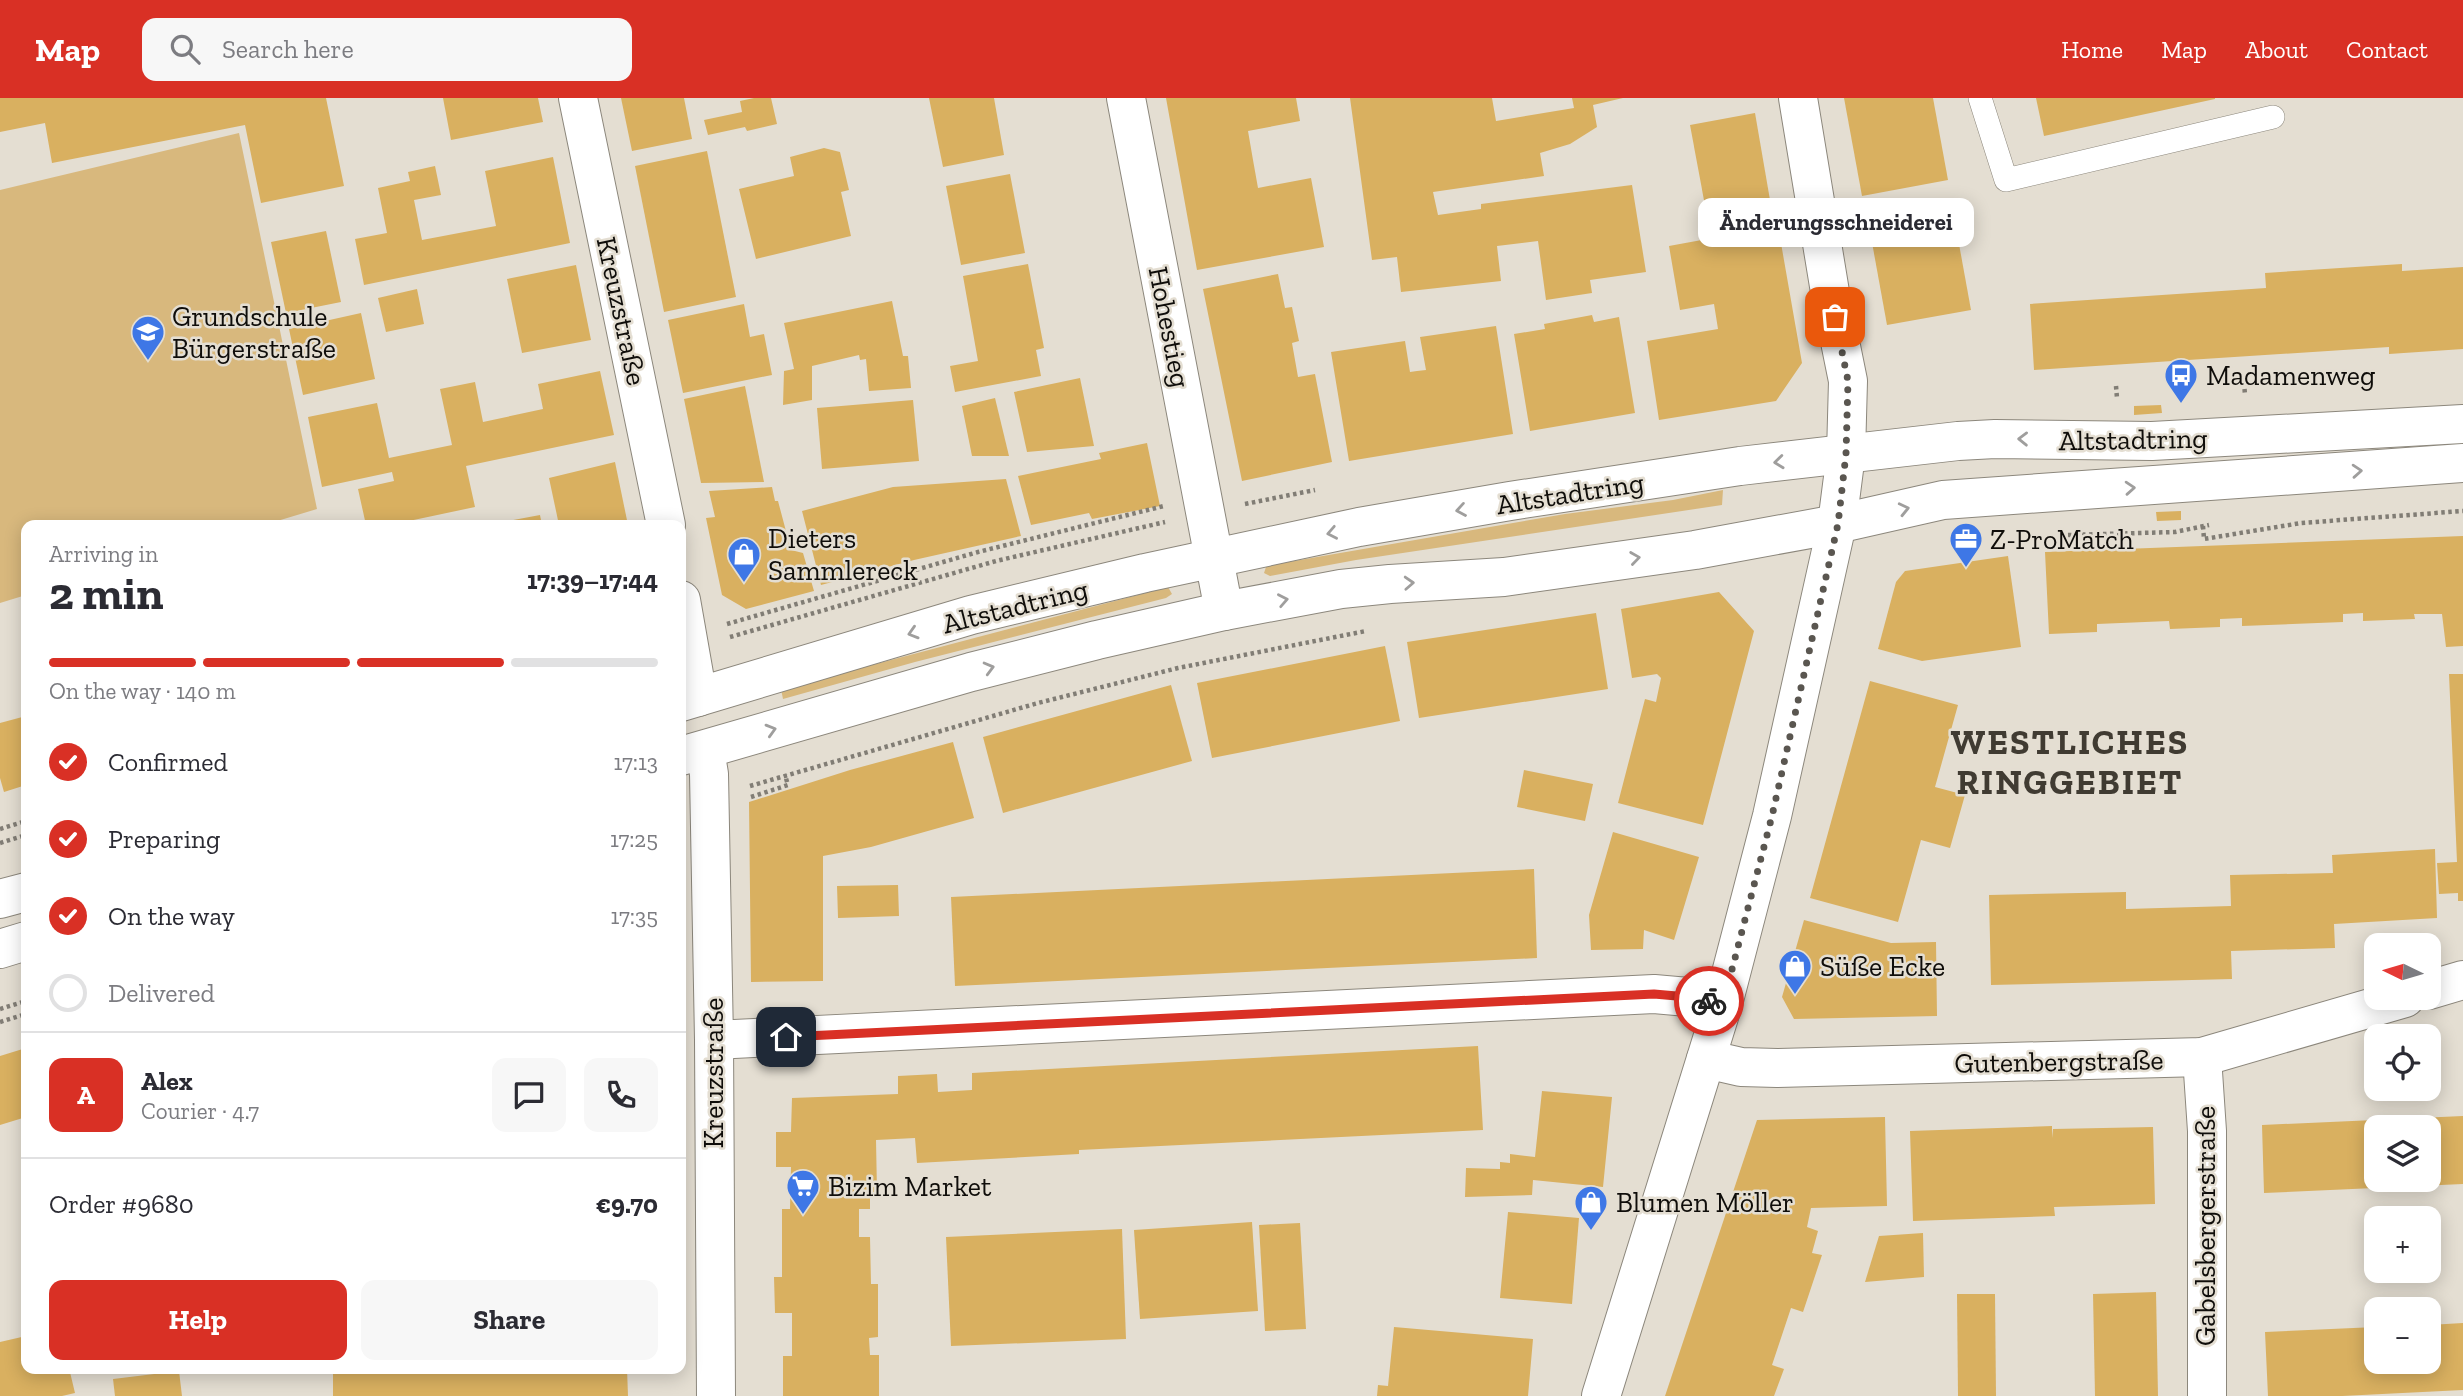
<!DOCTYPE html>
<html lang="en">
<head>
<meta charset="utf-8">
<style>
  :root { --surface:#fff; --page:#f7f7f7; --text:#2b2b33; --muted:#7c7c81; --line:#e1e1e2; --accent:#d93025 }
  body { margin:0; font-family:"Zilla Slab",serif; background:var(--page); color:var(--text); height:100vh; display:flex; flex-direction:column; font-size:26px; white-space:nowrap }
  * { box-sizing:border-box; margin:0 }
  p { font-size:23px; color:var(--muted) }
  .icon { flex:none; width:38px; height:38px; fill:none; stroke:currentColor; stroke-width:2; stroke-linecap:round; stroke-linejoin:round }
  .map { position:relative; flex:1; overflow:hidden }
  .panel { position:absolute; left:21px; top:422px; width:665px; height:854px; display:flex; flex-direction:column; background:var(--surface); border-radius:14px; box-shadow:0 4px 18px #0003 }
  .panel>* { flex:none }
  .needle { width:46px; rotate:275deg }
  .tools { position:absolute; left:2364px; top:835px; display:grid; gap:14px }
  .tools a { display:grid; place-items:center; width:77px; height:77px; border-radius:14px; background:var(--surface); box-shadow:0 4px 18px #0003; font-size:35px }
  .pin { position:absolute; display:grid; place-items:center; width:60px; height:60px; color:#fff; margin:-30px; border-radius:14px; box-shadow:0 4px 10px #0006 }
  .courier { position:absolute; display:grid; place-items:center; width:70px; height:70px; margin:-35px; border:5px solid #d93025; border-radius:50%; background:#fff; color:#222; box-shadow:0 2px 9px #0007 }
  .bubble { position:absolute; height:49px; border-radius:14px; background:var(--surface); box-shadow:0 4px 18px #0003; font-size:23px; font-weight:700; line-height:49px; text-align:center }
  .headline em { font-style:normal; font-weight:700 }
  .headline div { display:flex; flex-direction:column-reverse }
  .headline { display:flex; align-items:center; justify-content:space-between; height:119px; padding:0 28px }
  h1 { font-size:46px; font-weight:700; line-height:52px }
  .bar { display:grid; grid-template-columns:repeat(4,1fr); gap:10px 7px; align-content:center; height:84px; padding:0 28px }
  .bar i { height:9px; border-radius:5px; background:var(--line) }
  .bar .selected { background:var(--accent) }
  .bar p { grid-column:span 4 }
  .line { display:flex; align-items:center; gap:18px; padding:0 28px; border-top:2px solid var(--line) }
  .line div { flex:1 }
  .round { display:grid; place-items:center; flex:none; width:74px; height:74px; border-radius:14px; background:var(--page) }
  ol { padding:0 28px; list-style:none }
  li { display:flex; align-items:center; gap:21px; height:77px }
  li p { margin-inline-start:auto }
  li .icon { padding:7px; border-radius:50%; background:var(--accent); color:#fff; stroke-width:4 }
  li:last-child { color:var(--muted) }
  li i { width:38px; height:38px; border:4px solid var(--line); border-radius:50% }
  .button { display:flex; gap:14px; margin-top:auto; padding:14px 28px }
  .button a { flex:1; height:80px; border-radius:14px; background:var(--accent); color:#fff; font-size:28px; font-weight:700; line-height:80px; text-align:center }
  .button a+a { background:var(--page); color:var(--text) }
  header { display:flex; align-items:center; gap:42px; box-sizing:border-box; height:98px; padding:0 35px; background:var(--accent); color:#fff }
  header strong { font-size:33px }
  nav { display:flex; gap:38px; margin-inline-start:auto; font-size:24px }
  .search { width:490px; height:63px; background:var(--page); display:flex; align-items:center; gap:18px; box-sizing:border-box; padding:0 24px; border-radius:14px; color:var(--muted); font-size:26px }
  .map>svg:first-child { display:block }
  .green { fill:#d8b87d }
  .building { fill:#d9b060; fill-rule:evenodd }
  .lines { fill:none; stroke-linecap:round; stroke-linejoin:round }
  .service-casing { stroke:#8c877c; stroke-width:24 }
  .minor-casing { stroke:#8c877c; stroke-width:40 }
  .tertiary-casing { stroke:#8c877c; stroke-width:40 }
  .secondary-casing { stroke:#8c877c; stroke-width:40 }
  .path { stroke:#817d75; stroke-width:4.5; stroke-dasharray:3.5 3.5; stroke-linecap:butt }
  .service { stroke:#fff; stroke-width:23 }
  .minor { stroke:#fff; stroke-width:38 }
  .tertiary { stroke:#fff; stroke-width:38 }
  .secondary { stroke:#fff; stroke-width:38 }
  .oneway { stroke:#9f9e9d }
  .done { stroke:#5a5650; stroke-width:7; stroke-dasharray:0 12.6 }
  .route { stroke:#d93025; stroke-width:9 }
  .labels { text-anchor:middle; stroke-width:5; stroke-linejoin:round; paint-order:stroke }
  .street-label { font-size:28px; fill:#0f0d0a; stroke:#e4ded2 }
  .poi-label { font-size:28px; fill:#0f0d0a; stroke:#e4ded2; text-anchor:start }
  .district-label { font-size:35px; font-weight:bold; letter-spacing:2px; fill:#403b32; stroke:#e4ded2 }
</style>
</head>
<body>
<header>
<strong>Map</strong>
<div class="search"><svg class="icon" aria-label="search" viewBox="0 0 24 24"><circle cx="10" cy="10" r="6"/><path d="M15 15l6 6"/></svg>Search here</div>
<nav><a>Home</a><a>Map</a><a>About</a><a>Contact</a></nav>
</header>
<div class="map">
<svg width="2463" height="1298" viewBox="0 0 2463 1298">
  <rect width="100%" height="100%" fill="#e4ded2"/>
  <g class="green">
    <polygon points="239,35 317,411 264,427 26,427 26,497 0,505 0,92"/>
    <polygon points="1723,392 1722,407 1356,462 1270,478 1264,475 1266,469 1271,467 1565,416 1673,402"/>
    <polygon points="1168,489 1172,496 1166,500 915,564 783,601 781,591"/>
  </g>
  <g class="building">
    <polygon points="0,0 326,0 344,88 261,105 245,27 52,65 45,25 0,34"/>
    <polygon points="443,0 538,0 543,24 451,42"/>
    <polygon points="621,0 684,0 692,41 632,53"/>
    <polygon points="754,0 771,0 777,26 747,33 745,29 708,37 704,22 742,14 740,3"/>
    <polygon points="929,0 994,0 1004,57 943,69"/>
    <polygon points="1166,0 1296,0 1300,23 1248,33 1253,62 1258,90 1311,80 1324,149 1197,172"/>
    <polygon points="1350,0 1492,0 1496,23 1574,10 1572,0 1623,0 1593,7 1597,29 1570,46 1540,55 1544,78 1433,94 1438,117 1481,111 1481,106 1632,87 1646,174 1590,182 1592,195 1546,202 1538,143 1497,148 1501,183 1401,194 1397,159 1372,162"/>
    <polygon points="1844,0 1933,0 1948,82 1862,98"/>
    <polygon points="2036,0 2215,0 2215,1 2044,38"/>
    <polygon points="1755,15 1770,102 1706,113 1690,27"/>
    <polygon points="824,50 840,54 849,92 841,94 851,138 756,161 739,91 794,78 790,59"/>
    <polygon points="707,53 736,199 664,214 635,68"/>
    <polygon points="553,59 570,145 364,187 355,141 387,135 378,90 410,83 408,74 435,68 441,97 414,102 422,142 496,128 485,73"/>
    <polygon points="1010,76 1025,155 961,167 946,88"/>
    <polygon points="1951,102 1971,212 1887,227 1867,117"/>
    <polygon points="1778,128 1802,265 1776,303 1659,322 1647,243 1718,231 1714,206 1680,212 1669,148"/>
    <polygon points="326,133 341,204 286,215 271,144"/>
    <polygon points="1028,166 1044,250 1036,252 1041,278 955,294 950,268 978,263 963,178"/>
    <polygon points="2402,166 2402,173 2463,169 2463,251 2389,256 2389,249 2034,272 2030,206 2266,190 2265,175"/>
    <polygon points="576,167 591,242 522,255 507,181"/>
    <polygon points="1278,176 1285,210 1292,209 1299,243 1292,245 1298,279 1315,276 1332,364 1242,383 1203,191"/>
    <polygon points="417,191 424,226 386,234 378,200"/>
    <polygon points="892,203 903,258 908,258 911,290 869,293 866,261 860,262 859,257 812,268 812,302 783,307 784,273 794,271 784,225"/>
    <polygon points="744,206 750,239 764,236 772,277 683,295 668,222"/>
    <polygon points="361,215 375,281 303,297 289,231"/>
    <polygon points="1592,217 1594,224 1619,219 1635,315 1530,333 1514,236 1545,231 1544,226"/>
    <polygon points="1496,228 1513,336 1349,363 1331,254 1405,243 1410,274 1417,273 1426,272 1420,239"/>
    <polygon points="600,273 614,337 466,368 475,409 390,427 366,427 358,391 394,383 392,374 322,389 308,319 377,305 389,360 452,347 440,291 475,284 483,324 543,311 538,286"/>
    <polygon points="1080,280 1094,348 1027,354 1014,294"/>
    <polygon points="745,288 764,384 701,385 684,301"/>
    <polygon points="995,300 1009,358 972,358 962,308"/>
    <polygon points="913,302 919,363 822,371 817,310"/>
    <polygon points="2161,307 2162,315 2134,317 2134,308"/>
    <polygon points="1147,345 1160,408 1092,421 1089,415 1031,427 1018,378 1101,361 1099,355"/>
    <polygon points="615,364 628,427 559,427 549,380"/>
    <polygon points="1006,381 1021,438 914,462 821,487 802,413 893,389"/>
    <polygon points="772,389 775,403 778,403 791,452 803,455 814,493 746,511 722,497 706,420 715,419 709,393"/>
    <polygon points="2181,413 2181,422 2157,423 2156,414"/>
    <polygon points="540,417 542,427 491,427 491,426"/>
    <polygon points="2463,438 2463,548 2446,549 2442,516 2414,516 2415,521 2363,523 2363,515 2343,516 2343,524 2242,528 2242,520 2220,521 2220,529 2170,531 2169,523 2097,526 2097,534 2049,536 2045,454"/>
    <polygon points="2008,458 2021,549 1922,563 1878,551 1896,484 1905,473"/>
    <polygon points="1719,494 1754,533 1703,727 1618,705 1645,601 1656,604 1661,580 1657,576 1632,580 1621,511"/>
    <polygon points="1596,515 1608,591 1419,620 1407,544"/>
    <polygon points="1385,548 1400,623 1212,660 1197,585"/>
    <polygon points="2449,576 2463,576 2463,803 2458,803 2458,795 2439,796 2437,765 2457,764"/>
    <polygon points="1870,583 1958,607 1935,689 1965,697 1950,750 1921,742 1898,824 1810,800"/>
    <polygon points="1171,587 1192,663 1003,715 983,639"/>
    <polygon points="26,618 26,687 4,694 0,680 0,625"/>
    <polygon points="953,644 974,720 871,749 823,758 823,883 751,884 749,704 850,672"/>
    <polygon points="1524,672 1593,686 1585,723 1517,709"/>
    <polygon points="1613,734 1699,759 1674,842 1644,832 1643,851 1591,852 1589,817"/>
    <polygon points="2435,751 2437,820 2334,826 2335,850 2231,853 2232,881 1991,887 1989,797 2126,794 2126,811 2231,808 2230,777 2333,775 2332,757"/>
    <polygon points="1534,771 1537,860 955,888 951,799"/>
    <polygon points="898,787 899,818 838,820 837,788"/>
    <polygon points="1804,822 1891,845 1936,844 1937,918 1794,921 1782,899"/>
    <polygon points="1478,948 1483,1032 1079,1052 1079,1056 917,1065 915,1040 876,1042 877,1094 870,1094 870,1111 859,1111 859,1139 870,1139 871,1186 878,1186 878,1239 869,1240 870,1257 879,1257 879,1298 783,1298 783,1258 792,1258 792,1215 775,1215 774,1179 782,1179 782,1111 790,1111 791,1069 776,1069 776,1034 791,1034 792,1000 898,996 898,978 937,976 938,994 972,992 972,975"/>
    <polygon points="26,950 26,1019 0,1027 0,958"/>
    <polygon points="1542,993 1612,999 1603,1089 1533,1082 1532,1097 1465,1099 1466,1070 1500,1071 1500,1064 1510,1065 1510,1056 1535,1059"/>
    <path d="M2463,1018V1086L2264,1095L2262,1027ZM2376,1029H2429V1082H2376Z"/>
    <polygon points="1885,1019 1887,1108 1811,1110 1807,1129 1818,1133 1812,1155 1822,1157 1803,1214 1791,1210 1772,1267 1784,1271 1774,1298 1665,1298 1757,1022"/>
    <polygon points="2052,1028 2052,1040 2053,1031 2153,1029 2155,1106 2054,1109 2055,1118 1913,1123 1910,1033"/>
    <polygon points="1508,1114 1579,1120 1572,1206 1500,1200"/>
    <polygon points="1252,1124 1258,1213 1140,1221 1134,1132"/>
    <polygon points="1300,1125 1306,1231 1265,1233 1259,1127"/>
    <polygon points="1122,1131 1126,1241 951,1248 946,1139"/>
    <polygon points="1923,1135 1924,1179 1865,1184 1879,1138"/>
    <polygon points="2156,1194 2158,1298 2095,1298 2093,1196"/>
    <polygon points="1957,1196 1995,1196 1996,1298 1958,1298"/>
    <polygon points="2463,1225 2463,1292 2342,1298 2268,1298 2265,1234 2376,1229 2376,1264 2429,1264 2429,1227"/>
    <polygon points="1394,1229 1533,1241 1528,1298 1377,1298 1378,1287 1388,1288"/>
    <polygon points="26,1238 26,1270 69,1270 75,1295 62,1298 0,1298 0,1244"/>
    <polygon points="333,1270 627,1270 628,1298 333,1298"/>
    <polygon points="179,1273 182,1298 115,1298 113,1281"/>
  </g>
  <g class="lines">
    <defs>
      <polyline id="service" points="1980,0 2006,82 2273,19"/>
      <g id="minor">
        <polyline points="578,0 666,427"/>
        <polyline points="1126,0 1224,513"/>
        <polyline points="681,502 698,599"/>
        <polyline points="705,652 709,676 714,942 716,1298"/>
        <polyline points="2429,892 2463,882"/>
        <polyline points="714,942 1654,896 1688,899 1723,906"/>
        <polyline points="2202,959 2207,1033 2207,1298"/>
        <polyline points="1706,961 1741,969 1777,970 2202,959 2405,900"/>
        <polyline points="1601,1298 1723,906 1772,718 1837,426"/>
      </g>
      <polyline id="tertiary" points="1798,0 1830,194 1848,283 1846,356 1837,426"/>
      <g id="secondary">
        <polyline points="681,604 971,517 1145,475 1359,429 1510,403 1740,368 1958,343 1995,341 2152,343 2463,326"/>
        <polyline points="681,658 971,574 1097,542 1224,513 1341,491 1390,486 1504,479 1695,452 1837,426 1943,402 2463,365"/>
        <polyline points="0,801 26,794"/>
        <polyline points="0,851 26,843"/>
      </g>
    </defs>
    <use href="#service" class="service-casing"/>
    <use href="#minor" class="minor-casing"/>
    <use href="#tertiary" class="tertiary-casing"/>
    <use href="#secondary" class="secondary-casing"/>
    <g class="path">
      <polyline points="2244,284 2245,297"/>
      <polyline points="2116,288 2117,300"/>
      <polyline points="1245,406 1315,392"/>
      <polyline points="2203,428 2204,441 2301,425 2463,413"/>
      <polyline points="2068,437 2175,434 2209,427"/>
      <polyline points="727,526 978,454 1164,408"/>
      <polyline points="730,539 996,463 1165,424"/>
      <polyline points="750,688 1038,605 1178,570 1366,533"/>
      <polyline points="751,699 788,687 785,677"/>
      <polyline points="0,731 26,723"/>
      <polyline points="0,745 26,737"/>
      <polyline points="0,911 26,903"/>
      <polyline points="0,924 26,916"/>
    </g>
    <use href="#service" class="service"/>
    <use href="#minor" class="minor"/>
    <use href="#tertiary" class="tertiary"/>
    <use href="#secondary" class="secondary"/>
  </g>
  <defs><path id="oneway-chevron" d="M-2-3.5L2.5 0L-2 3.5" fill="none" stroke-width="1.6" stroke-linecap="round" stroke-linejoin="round" transform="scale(1.75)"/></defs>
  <g class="oneway">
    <use href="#oneway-chevron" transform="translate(2023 341) rotate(-179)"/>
    <use href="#oneway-chevron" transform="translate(1779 364) rotate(174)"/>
    <use href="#oneway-chevron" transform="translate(2357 373) rotate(-4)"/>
    <use href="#oneway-chevron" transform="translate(2130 390) rotate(-4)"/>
    <use href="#oneway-chevron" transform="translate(1904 411) rotate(-13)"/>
    <use href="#oneway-chevron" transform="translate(1461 412) rotate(170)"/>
    <use href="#oneway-chevron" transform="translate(1332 435) rotate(169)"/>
    <use href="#oneway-chevron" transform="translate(1635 460) rotate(-8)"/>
    <use href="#oneway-chevron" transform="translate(1409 485) rotate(-3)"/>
    <use href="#oneway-chevron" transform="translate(1283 502) rotate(-11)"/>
    <use href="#oneway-chevron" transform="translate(913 535) rotate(163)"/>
    <use href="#oneway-chevron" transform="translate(989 570) rotate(-15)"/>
    <use href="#oneway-chevron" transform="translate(771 632) rotate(-16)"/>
  </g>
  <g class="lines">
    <polyline class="done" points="1709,903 1723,906 1772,718 1838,426 1846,356 1848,283 1835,219"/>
    <polyline class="route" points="786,939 1654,896 1688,899 1709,903"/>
  </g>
  <defs>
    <symbol id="school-pin" viewBox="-11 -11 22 30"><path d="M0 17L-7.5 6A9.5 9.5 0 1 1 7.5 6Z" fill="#3e77e6" stroke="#e4ded2"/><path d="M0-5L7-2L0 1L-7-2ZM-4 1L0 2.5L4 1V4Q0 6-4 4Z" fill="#fff"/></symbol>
    <symbol id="bus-pin" viewBox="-11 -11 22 30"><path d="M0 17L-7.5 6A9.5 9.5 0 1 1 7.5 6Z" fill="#3e77e6" stroke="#e4ded2"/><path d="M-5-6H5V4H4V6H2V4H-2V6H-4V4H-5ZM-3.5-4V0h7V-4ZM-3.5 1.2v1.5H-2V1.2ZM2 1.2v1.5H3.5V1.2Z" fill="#fff"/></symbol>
    <symbol id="office-pin" viewBox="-11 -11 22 30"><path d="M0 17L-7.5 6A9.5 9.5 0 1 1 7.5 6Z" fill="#3e77e6" stroke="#e4ded2"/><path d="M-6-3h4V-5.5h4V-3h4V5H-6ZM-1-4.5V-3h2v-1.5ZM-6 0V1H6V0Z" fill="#fff"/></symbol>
    <symbol id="shop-pin" viewBox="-11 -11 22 30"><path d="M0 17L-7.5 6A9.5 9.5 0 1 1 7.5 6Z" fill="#3e77e6" stroke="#e4ded2"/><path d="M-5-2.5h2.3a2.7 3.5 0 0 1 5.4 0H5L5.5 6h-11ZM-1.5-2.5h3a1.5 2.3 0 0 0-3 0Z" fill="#fff"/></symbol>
    <symbol id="supermarket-pin" viewBox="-11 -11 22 30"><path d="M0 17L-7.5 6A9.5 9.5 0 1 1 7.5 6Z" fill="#3e77e6" stroke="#e4ded2"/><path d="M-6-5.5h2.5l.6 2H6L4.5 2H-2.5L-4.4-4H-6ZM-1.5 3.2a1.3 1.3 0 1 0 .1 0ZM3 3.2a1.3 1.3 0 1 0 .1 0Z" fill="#fff"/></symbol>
  </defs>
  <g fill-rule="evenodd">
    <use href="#school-pin" x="129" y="215" width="38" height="52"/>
    <use href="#bus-pin" x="2162" y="258" width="38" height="52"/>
    <use href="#office-pin" x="1947" y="422" width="38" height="52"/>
    <use href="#shop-pin" x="725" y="437" width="38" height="52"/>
    <use href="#shop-pin" x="1776" y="849" width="38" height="52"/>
    <use href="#supermarket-pin" x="784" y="1069" width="38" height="52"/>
    <use href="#shop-pin" x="1572" y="1085" width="38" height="52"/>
  </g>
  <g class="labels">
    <g class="street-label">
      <text transform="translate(622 213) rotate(78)" y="10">Kreuzstraße</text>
      <text transform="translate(1170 229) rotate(79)" y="10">Hohestieg</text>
      <text transform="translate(2133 341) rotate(-1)" y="10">Altstadtring</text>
      <text transform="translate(1570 395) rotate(-9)" y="10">Altstadtring</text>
      <text transform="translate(1015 508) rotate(-14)" y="10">Altstadtring</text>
      <text transform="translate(2059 963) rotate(-1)" y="10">Gutenbergstraße</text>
      <text transform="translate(713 975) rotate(-90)" y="10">Kreuzstraße</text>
      <text transform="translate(2205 1128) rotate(-90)" y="10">Gabelsbergerstraße</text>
    </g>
    <g class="poi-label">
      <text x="172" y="228">Grundschule<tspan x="172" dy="32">Bürgerstraße</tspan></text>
      <text x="2206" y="287">Madamenweg</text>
      <text x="768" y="450">Dieters<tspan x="768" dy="32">Sammlereck</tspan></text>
      <text x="1990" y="451">Z-ProMatch</text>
      <text x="1820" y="878">Süße Ecke</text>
      <text x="828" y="1098">Bizim Market</text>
      <text x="1616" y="1114">Blumen Möller</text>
    </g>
    <g class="district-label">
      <text x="2070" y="656">WESTLICHES<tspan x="2070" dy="40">RINGGEBIET</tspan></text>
    </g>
  </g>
</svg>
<div class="tools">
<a><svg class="needle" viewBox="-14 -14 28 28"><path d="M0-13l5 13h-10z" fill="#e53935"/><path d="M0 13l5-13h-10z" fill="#7c7c81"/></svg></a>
<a><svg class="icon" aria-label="locate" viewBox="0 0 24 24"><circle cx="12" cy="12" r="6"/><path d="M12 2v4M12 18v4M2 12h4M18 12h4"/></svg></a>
<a><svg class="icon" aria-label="layers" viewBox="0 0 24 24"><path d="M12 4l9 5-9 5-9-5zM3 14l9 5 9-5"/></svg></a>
<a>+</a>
<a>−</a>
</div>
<div class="pin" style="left:1835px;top:219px;background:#ea580c"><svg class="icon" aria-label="bag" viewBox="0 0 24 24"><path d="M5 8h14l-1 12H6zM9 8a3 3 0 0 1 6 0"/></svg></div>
<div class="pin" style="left:786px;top:939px;background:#1f2937"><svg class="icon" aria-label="home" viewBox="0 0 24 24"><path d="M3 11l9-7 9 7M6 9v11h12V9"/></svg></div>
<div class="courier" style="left:1709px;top:903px"><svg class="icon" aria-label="bike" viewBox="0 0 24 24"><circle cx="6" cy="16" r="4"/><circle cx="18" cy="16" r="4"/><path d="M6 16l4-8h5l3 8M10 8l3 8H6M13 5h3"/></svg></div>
<div class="bubble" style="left:1698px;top:100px;width:276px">Änderungsschneiderei</div>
<section class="panel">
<div class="headline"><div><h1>2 min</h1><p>Arriving in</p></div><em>17:39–17:44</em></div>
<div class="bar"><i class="selected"></i><i class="selected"></i><i class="selected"></i><i></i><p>On the way · 140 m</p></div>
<ol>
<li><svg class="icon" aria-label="check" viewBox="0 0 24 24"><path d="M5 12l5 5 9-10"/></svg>Confirmed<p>17:13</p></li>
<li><svg class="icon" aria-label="check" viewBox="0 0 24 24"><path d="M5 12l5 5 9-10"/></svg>Preparing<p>17:25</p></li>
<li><svg class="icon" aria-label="check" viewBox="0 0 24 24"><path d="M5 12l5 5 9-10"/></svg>On the way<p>17:35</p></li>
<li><i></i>Delivered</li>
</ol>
<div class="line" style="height:126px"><b class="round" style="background:var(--accent);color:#fff">A</b><div><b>Alex</b><p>Courier · 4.7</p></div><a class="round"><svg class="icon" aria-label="chat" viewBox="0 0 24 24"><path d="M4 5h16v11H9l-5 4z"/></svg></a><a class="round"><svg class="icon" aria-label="phone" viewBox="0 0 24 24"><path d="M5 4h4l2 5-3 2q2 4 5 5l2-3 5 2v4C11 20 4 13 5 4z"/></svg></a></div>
<div class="line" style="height:91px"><div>Order #9680</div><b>€9.70</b></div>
<div class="button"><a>Help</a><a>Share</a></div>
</section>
</div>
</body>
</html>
